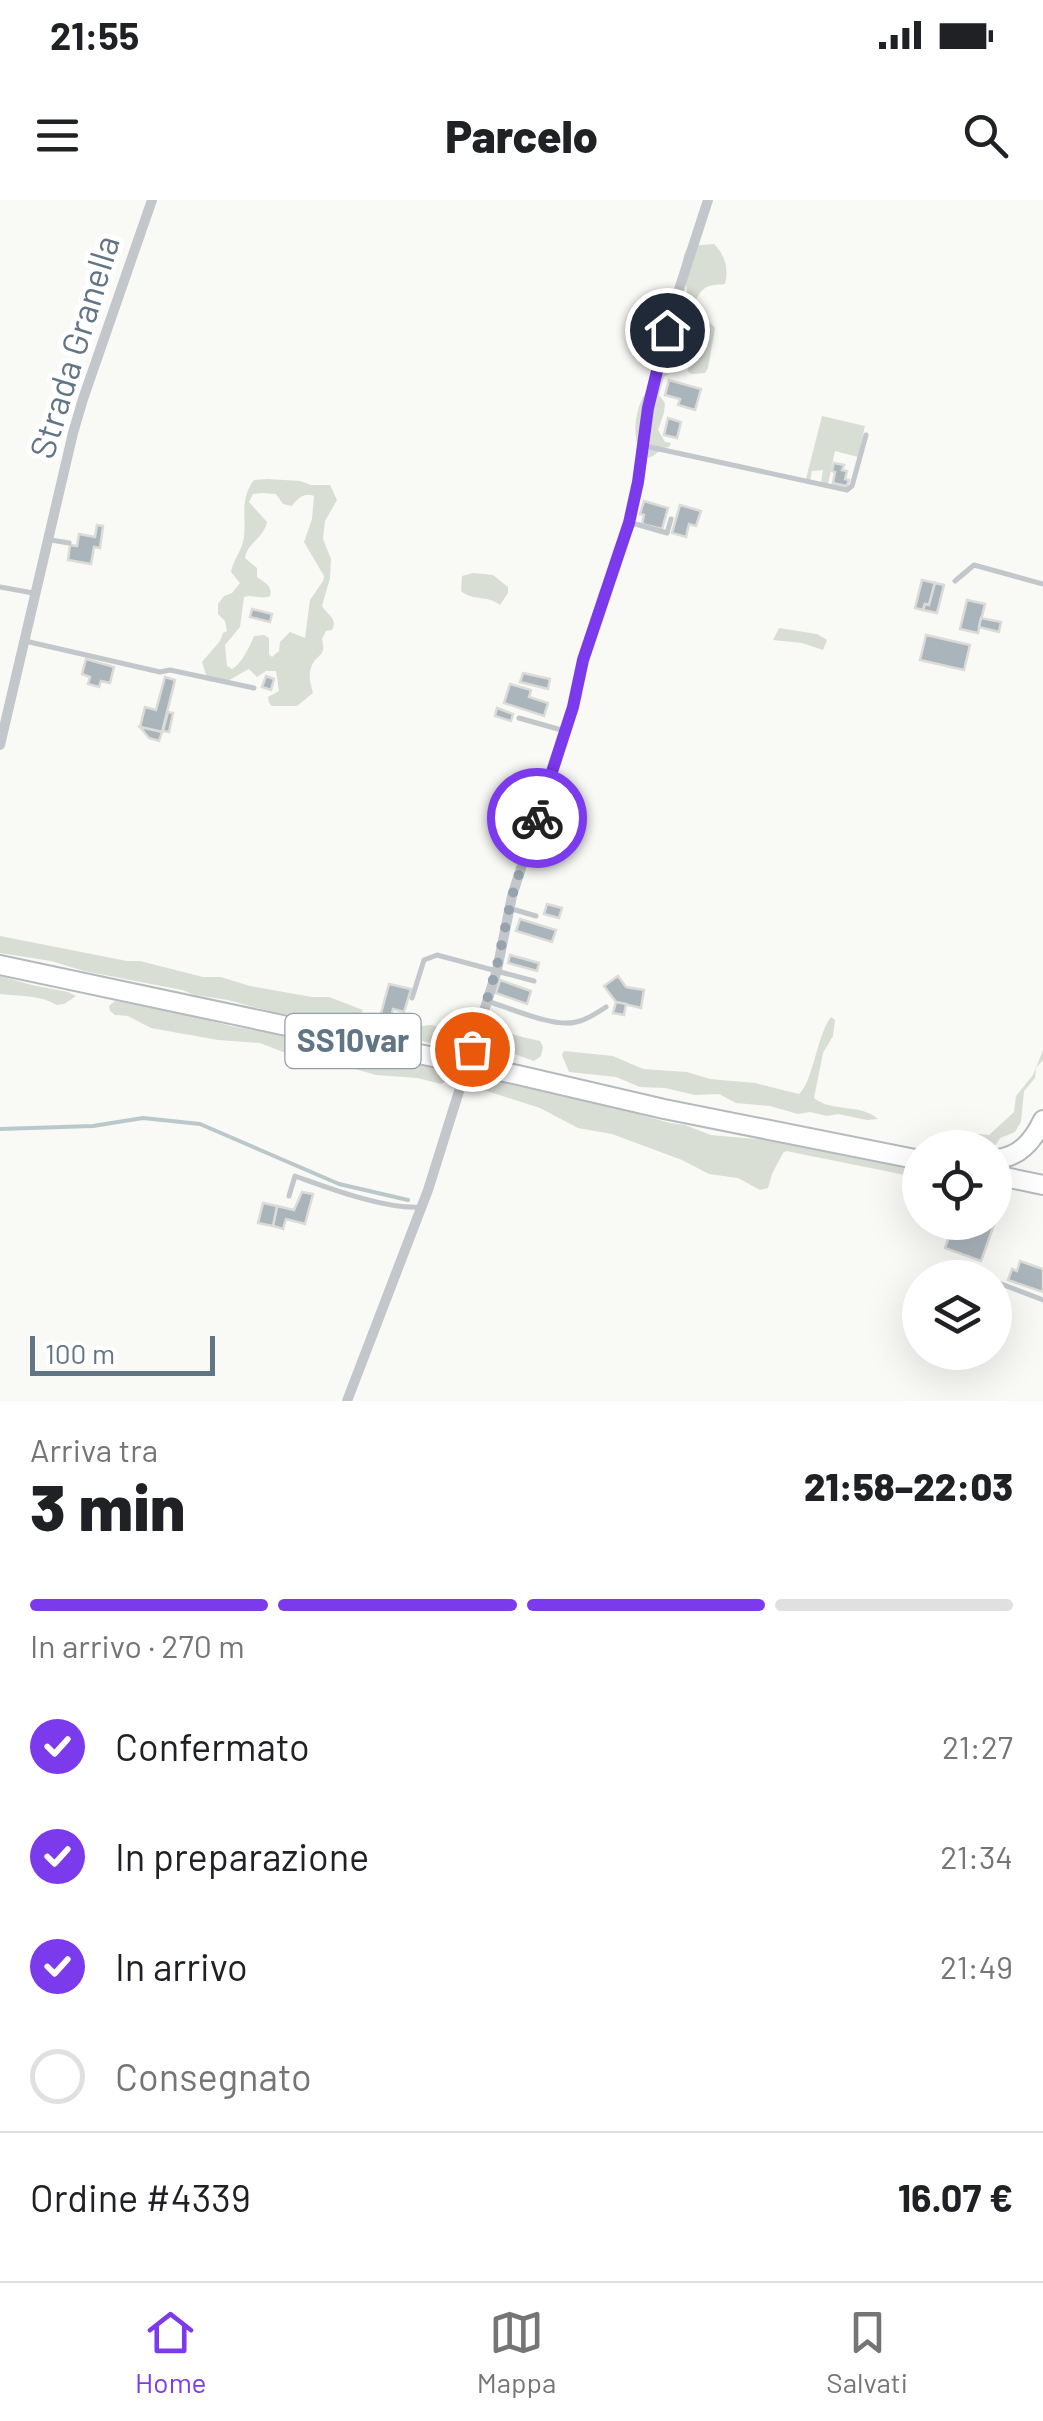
<!DOCTYPE html>
<html lang="it">
<head>
<meta charset="utf-8">
<style>
  :root { --surface:#fff; --page:#f6f6f6; --text:#202124; --muted:#757577; --line:#e0e0e0; --accent:#7c3aed }
  body { margin:0; font-family:Barlow,sans-serif; background:var(--page); color:var(--text); height:100vh; display:flex; flex-direction:column; font-size:38px; white-space:nowrap }
  * { box-sizing:border-box; margin:0 }
  p { font-size:32px; color:var(--muted) }
  .icon { flex:none; width:55px; height:55px; fill:none; stroke:currentColor; stroke-width:2; stroke-linecap:round; stroke-linejoin:round }
  .map { position:relative; height:1201px; overflow:hidden }
  .sheet { display:flex; flex-direction:column; background:var(--surface); flex:1 }
  .sheet>* { flex:none }
  .fabs { position:absolute; left:902px; top:930px; display:grid; gap:20px }
  .fabs a { display:grid; place-items:center; width:110px; height:110px; border-radius:50%; background:var(--surface); box-shadow:0 10px 40px #0002; font-size:50px }
  .scale { position:absolute; left:30px; bottom:25px; width:185px; box-sizing:border-box; padding-left:10px; border:5px solid #617584; border-top:0; font-size:28px; line-height:35px; white-space:nowrap; color:#617584; -webkit-text-stroke:8px #fff; paint-order:stroke }
  .pin { position:absolute; display:grid; place-items:center; width:85px; height:85px; color:#fff; margin:-42px; border:5px solid #fff; border-radius:50%; box-shadow:0 2px 10px #0007 }
  .courier { position:absolute; display:grid; place-items:center; width:100px; height:100px; margin:-50px; border:8px solid #7c3aed; border-radius:50%; background:#fff; color:#222; box-shadow:0 2px 12px #0007 }
  .overview em { font-style:normal; font-weight:800 }
  .overview div { display:flex; flex-direction:column-reverse }
  .overview { display:flex; align-items:center; justify-content:space-between; height:170px; padding:0 30px }
  h1 { font-size:65px; font-weight:800; line-height:75px }
  .bar { display:grid; grid-template-columns:repeat(4,1fr); gap:15px 10px; align-content:center; height:120px; padding:0 30px }
  .bar i { height:12px; border-radius:8px; background:var(--line) }
  .bar .selected { background:var(--accent) }
  .bar p { grid-column:span 4 }
  .line { display:flex; align-items:center; gap:25px; padding:0 30px; border-top:2px solid var(--line) }
  .line div { flex:1 }
  ol { padding:0 30px; list-style:none }
  li { display:flex; align-items:center; gap:30px; height:110px }
  li p { margin-inline-start:auto }
  li .icon { padding:10px; border-radius:50%; background:var(--accent); color:#fff; stroke-width:4 }
  li:last-child { color:var(--muted) }
  li i { width:55px; height:55px; border:5px solid var(--line); border-radius:50% }
  .status { display:flex; justify-content:space-between; align-items:center; height:70px; padding:0 50px; background:var(--surface); direction:ltr }
  .status svg { height:28px; fill:currentColor }
  header { display:flex; justify-content:space-between; align-items:center; height:130px; padding:0 30px; background:var(--surface); font-size:45px; font-weight:800 }
  .dock { display:flex; justify-content:space-around; align-items:center; height:140px; border-top:2px solid var(--line); background:var(--surface); font-size:28px; color:var(--muted) }
  .dock a { display:grid; justify-items:center; gap:5px }
  .dock .selected { color:var(--accent) }
  .map>svg:first-child { display:block }
  .green { fill:#d9ded5; fill-rule:evenodd }
  .lines { fill:none; stroke-linecap:round; stroke-linejoin:round }
  .stream { stroke:#bac8cc; stroke-width:4 }
  .building { fill:#aab4bb; stroke:#dbdbd8; stroke-width:2.5 }
  .highway-casing { stroke:#b5babe; stroke-width:22 }
  .lane { stroke:#c2c7cb; stroke-width:5 }
  .street { stroke:#c2c7cb; stroke-width:10 }
  .highway { stroke:#fff; stroke-width:18 }
  .done { stroke:#96a3ac; stroke-width:10; stroke-dasharray:0 18 }
  .route { stroke:#7c3aed; stroke-width:12 }
  .labels { text-anchor:middle; stroke-width:10; stroke-linejoin:round; paint-order:stroke }
  .shield { fill:#fff; stroke:#909ea9; stroke-width:2.5 }
  .shield-label { font-size:32px; font-weight:bold; fill:#617584 }
  .street-label { font-size:35px; fill:#617584; stroke:#fff }
</style>
</head>
<body>
<div class="status"><b>21:55</b><svg viewBox="0 0 49 12"><path d="M0 12V9h3v3zM5 12V6h3v6zM10 12V3h3v9zM15 12V0h3v12zM26 1h20v11H26zM47 4h2v5h-2z"/></svg></div>
<header><svg class="icon" aria-label="menu" viewBox="0 0 24 24"><path d="M4 6h16M4 12h16M4 18h16"/></svg>Parcelo<svg class="icon" aria-label="search" viewBox="0 0 24 24"><circle cx="10" cy="10" r="6"/><path d="M15 15l6 6"/></svg></header>
<div class="map">
<svg width="1043" height="1201" viewBox="0 0 1043 1201">
  <rect width="100%" height="100%" fill="#f9f9f6"/>
  <g class="green">
    <path d="M714,44C725,55 729,69 725,84C719,85 713,84 707,87C700,90 693,102 696,109C699,116 710,121 715,128L708,168L705,173L692,174L688,172C688,161 694,154 695,144L687,140C674,152 680,169 664,177L659,195L665,203L664,213L658,230L665,242L671,243L669,247C659,247 656,258 646,258C631,245 634,216 642,199C645,192 653,188 657,181C665,165 671,146 679,130C681,124 686,106 687,99C689,80 675,64 689,46Z"/>
    <polygon points="822,216 865,226 858,257 835,251 828,284 821,283 823,270 812,271 810,281 806,279"/>
    <path d="M268,279L300,281L311,285H330L337,300L325,321L323,339L331,359L330,378L322,406C328,416 338,418 332,430L326,431L322,439C327,458 316,453 311,468C308,475 311,486 313,493L297,506H272L269,503L268,497L279,491L276,471H266L257,477L249,469C232,477 229,485 208,481L202,462L220,441L223,433L227,431L225,421L218,414V404L224,396L232,393L240,383L231,372C233,361 240,353 243,342C248,319 238,301 254,280ZM262,293L276,294L283,304L292,306C297,299 304,292 314,296L312,319L304,342L324,376L323,381L310,400L305,438L290,432L280,442L279,451L272,457L269,454V438L264,435L254,436C250,446 241,465 232,469L227,466L225,445L240,427L244,397C252,394 262,400 270,396C273,386 265,383 257,377V368L245,358C247,343 264,338 267,322L249,302L253,294Z"/>
    <path d="M473,373L493,375L508,387V393L500,405C488,395 472,401 461,391L462,376Z"/>
    <polygon points="779,428 817,434 827,440 823,450 802,443 773,440"/>
    <polygon points="0,736 127,761 140,761 203,777 221,777 250,786 312,797 329,797 363,810 361,814 362,818 397,826 410,827 431,825 471,833 467,849 465,850 451,845 435,844 395,835 375,836 319,818 279,814 228,800 195,795 182,790 84,771 51,761 0,753"/>
    <path d="M0,776L32,785L68,792L76,796L64,804L57,805C40,795 19,796 0,794Z"/>
    <polygon points="115,801 182,813 231,826 302,838 378,859 416,863 435,869 446,878 446,881 441,884 417,878 376,875 331,862 283,852 260,843 218,840 151,828 128,816 115,815 110,811 109,806"/>
    <path d="M831,817L835,820L833,836L823,853L814,898C833,913 860,903 878,919L867,920L838,914L827,916L810,912L798,914L770,906L736,903L719,894L695,895L665,888L640,887L616,877L569,872L562,855L564,851L613,856L643,869L687,872L710,879L755,883L799,894C813,882 817,835 831,817Z"/>
    <polygon points="497,831 540,841 543,847 541,856 534,861 514,854 479,849 478,847 489,841"/>
    <polygon points="1043,850 1043,860 1036,868 1035,878 1024,891 1021,922 1015,932 1000,938 994,948 985,947 980,940 962,936 958,932 989,935 1014,912 1016,896 1033,875"/>
    <polygon points="483,879 577,897 670,923 685,925 711,935 777,941 843,951 920,971 920,978 786,951 783,953 772,974 768,988 760,990 738,978 709,974 682,960 612,934 578,928 540,908 468,885 468,880"/>
  </g>
  <g class="lines">
    <polyline class="stream" points="0,929 93,926 143,918 200,924 339,984 408,1000"/>
  </g>
  <g class="building">
    <polygon points="669,180 701,189 695,210 678,205 680,199 665,195"/>
    <polygon points="668,218 681,222 677,238 664,235"/>
    <polygon points="834,263 844,265 842,270 847,271 845,279 849,280 847,286 833,283 835,272 832,271"/>
    <polygon points="644,301 668,308 662,329 642,324 644,315 640,314"/>
    <polygon points="680,305 701,311 696,326 689,324 686,337 672,333"/>
    <polygon points="97,325 103,326 100,348 94,347 91,364 68,360 70,345 77,346 79,334 95,337"/>
    <polygon points="922,380 935,383 929,405 925,404 923,410 915,408"/>
    <polygon points="935,383 944,385 937,413 923,410 925,404 929,405"/>
    <polygon points="967,400 985,404 978,433 960,429"/>
    <polygon points="252,409 272,414 270,422 250,417"/>
    <polygon points="981,418 1001,422 999,432 979,427"/>
    <polygon points="926,435 970,445 964,470 920,460"/>
    <polygon points="86,459 114,467 110,483 101,481 99,487 88,484 90,477 82,474"/>
    <polygon points="523,473 550,479 548,489 520,482"/>
    <polygon points="266,476 274,479 271,490 262,487"/>
    <polygon points="165,477 175,480 162,532 140,527 145,507 156,510"/>
    <polygon points="510,484 531,490 529,497 548,503 544,516 504,503"/>
    <polygon points="497,508 513,514 511,521 495,516"/>
    <polygon points="168,512 173,513 169,532 163,531"/>
    <polygon points="140,527 162,532 159,541 149,538"/>
    <polygon points="547,704 562,708 559,718 544,714"/>
    <polygon points="520,719 556,730 552,742 516,731"/>
    <polygon points="510,755 539,763 537,771 508,763"/>
    <polygon points="618,776 626,787 644,790 641,808 616,802 604,786"/>
    <polygon points="500,780 531,791 527,804 496,793"/>
    <polygon points="389,784 411,789 404,812 393,809 390,820 380,817"/>
    <polygon points="616,802 626,804 624,815 613,813"/>
    <polygon points="302,992 313,994 305,1024 286,1019 283,1029 273,1026 277,1006 294,1010"/>
    <polygon points="995,994 1003,997 995,1021"/>
    <polygon points="263,1003 277,1006 273,1026 258,1023"/>
    <polygon points="954,1022 995,1022 981,1061 945,1048"/>
    <polygon points="1020,1061 1043,1069 1043,1092 1008,1080 1012,1069 1017,1071"/>
  </g>
  <g class="lines">
    <defs>
      <g id="highway">
        <polyline points="0,765 518,875 664,909 920,960"/>
        <path d="M995,959C1019,958 1033,941 1043,920"/>
        <polyline points="995,975 1043,985"/>
      </g>
    </defs>
    <use href="#highway" class="highway-casing"/>
    <g class="lane">
      <polyline points="645,246 847,290 852,286 866,235"/>
      <polyline points="632,323 667,333 671,319"/>
      <polyline points="51,340 69,343"/>
      <polyline points="955,381 974,365 1043,384"/>
      <polyline points="0,387 33,393"/>
      <polyline points="25,441 160,472 170,470 254,488"/>
      <polyline points="519,518 565,531"/>
      <polyline points="512,709 536,716"/>
      <polyline points="412,798 424,760 437,755 534,781"/>
      <path d="M487,801C510,808 554,828 576,822C587,820 597,813 606,807"/>
      <path d="M289,996L295,976C329,988 386,1010 422,1007"/>
      <polyline points="996,1082 1043,1100"/>
    </g>
    <g class="street">
      <polyline points="0,545 73,233 83,199 152,0"/>
      <polyline points="472,849 497,770 512,696 573,507 583,459 629,323 638,282 648,208 660,154 674,105 708,0"/>
      <polyline points="347,1201 428,990 466,869"/>
    </g>
    <use href="#highway" class="highway"/>
  </g>
  <g class="lines">
    <polyline class="done" points="472,849 496,770 512,696 537,618"/>
    <polyline class="route" points="537,618 573,507 583,460 629,323 638,282 648,208 667,130"/>
  </g>
  <g class="labels">
    <rect class="shield" x="285.5" y="814" width="135" height="54" rx="8"/>
    <g class="shield-label">
      <text x="353" y="852">SS10var</text>
    </g>
    <g class="street-label">
      <text transform="translate(75 147) rotate(-73)" y="12">Strada Granella</text>
    </g>
  </g>
</svg>
<div class="fabs">
<a><svg class="icon" aria-label="locate" viewBox="0 0 24 24"><circle cx="12" cy="12" r="6"/><path d="M12 2v4M12 18v4M2 12h4M18 12h4"/></svg></a>
<a><svg class="icon" aria-label="layers" viewBox="0 0 24 24"><path d="M12 4l9 5-9 5-9-5zM3 14l9 5 9-5"/></svg></a>
</div>
<div class="scale">100 m</div>
<div class="pin" style="left:472px;top:849px;background:#ea580c"><svg class="icon" aria-label="bag" viewBox="0 0 24 24"><path d="M5 8h14l-1 12H6zM9 8a3 3 0 0 1 6 0"/></svg></div>
<div class="pin" style="left:667px;top:130px;background:#1f2937"><svg class="icon" aria-label="home" viewBox="0 0 24 24"><path d="M3 11l9-7 9 7M6 9v11h12V9"/></svg></div>
<div class="courier" style="left:537px;top:618px"><svg class="icon" aria-label="bike" viewBox="0 0 24 24"><circle cx="6" cy="16" r="4"/><circle cx="18" cy="16" r="4"/><path d="M6 16l4-8h5l3 8M10 8l3 8H6M13 5h3"/></svg></div>
</div>
<section class="sheet">
<div class="overview"><div><h1>3 min</h1><p>Arriva tra</p></div><em>21:58–22:03</em></div>
<div class="bar"><i class="selected"></i><i class="selected"></i><i class="selected"></i><i></i><p>In arrivo · 270 m</p></div>
<ol>
<li><svg class="icon" aria-label="check" viewBox="0 0 24 24"><path d="M5 12l5 5 9-10"/></svg>Confermato<p>21:27</p></li>
<li><svg class="icon" aria-label="check" viewBox="0 0 24 24"><path d="M5 12l5 5 9-10"/></svg>In preparazione<p>21:34</p></li>
<li><svg class="icon" aria-label="check" viewBox="0 0 24 24"><path d="M5 12l5 5 9-10"/></svg>In arrivo<p>21:49</p></li>
<li><i></i>Consegnato</li>
</ol>
<div class="line" style="height:130px"><div>Ordine #4339</div><b>16.07 €</b></div>
</section>
<nav class="dock">
<a class="selected"><svg class="icon" aria-label="home" viewBox="0 0 24 24"><path d="M3 11l9-7 9 7M6 9v11h12V9"/></svg>Home</a>
<a><svg class="icon" aria-label="map" viewBox="0 0 24 24"><path d="M3 6l6-2 6 2 6-2v14l-6 2-6-2-6 2zM9 4v14M15 6v14"/></svg>Mappa</a>
<a><svg class="icon" aria-label="saved" viewBox="0 0 24 24"><path d="M7 4h10v16l-5-4-5 4z"/></svg>Salvati</a>
</nav>
</body>
</html>
